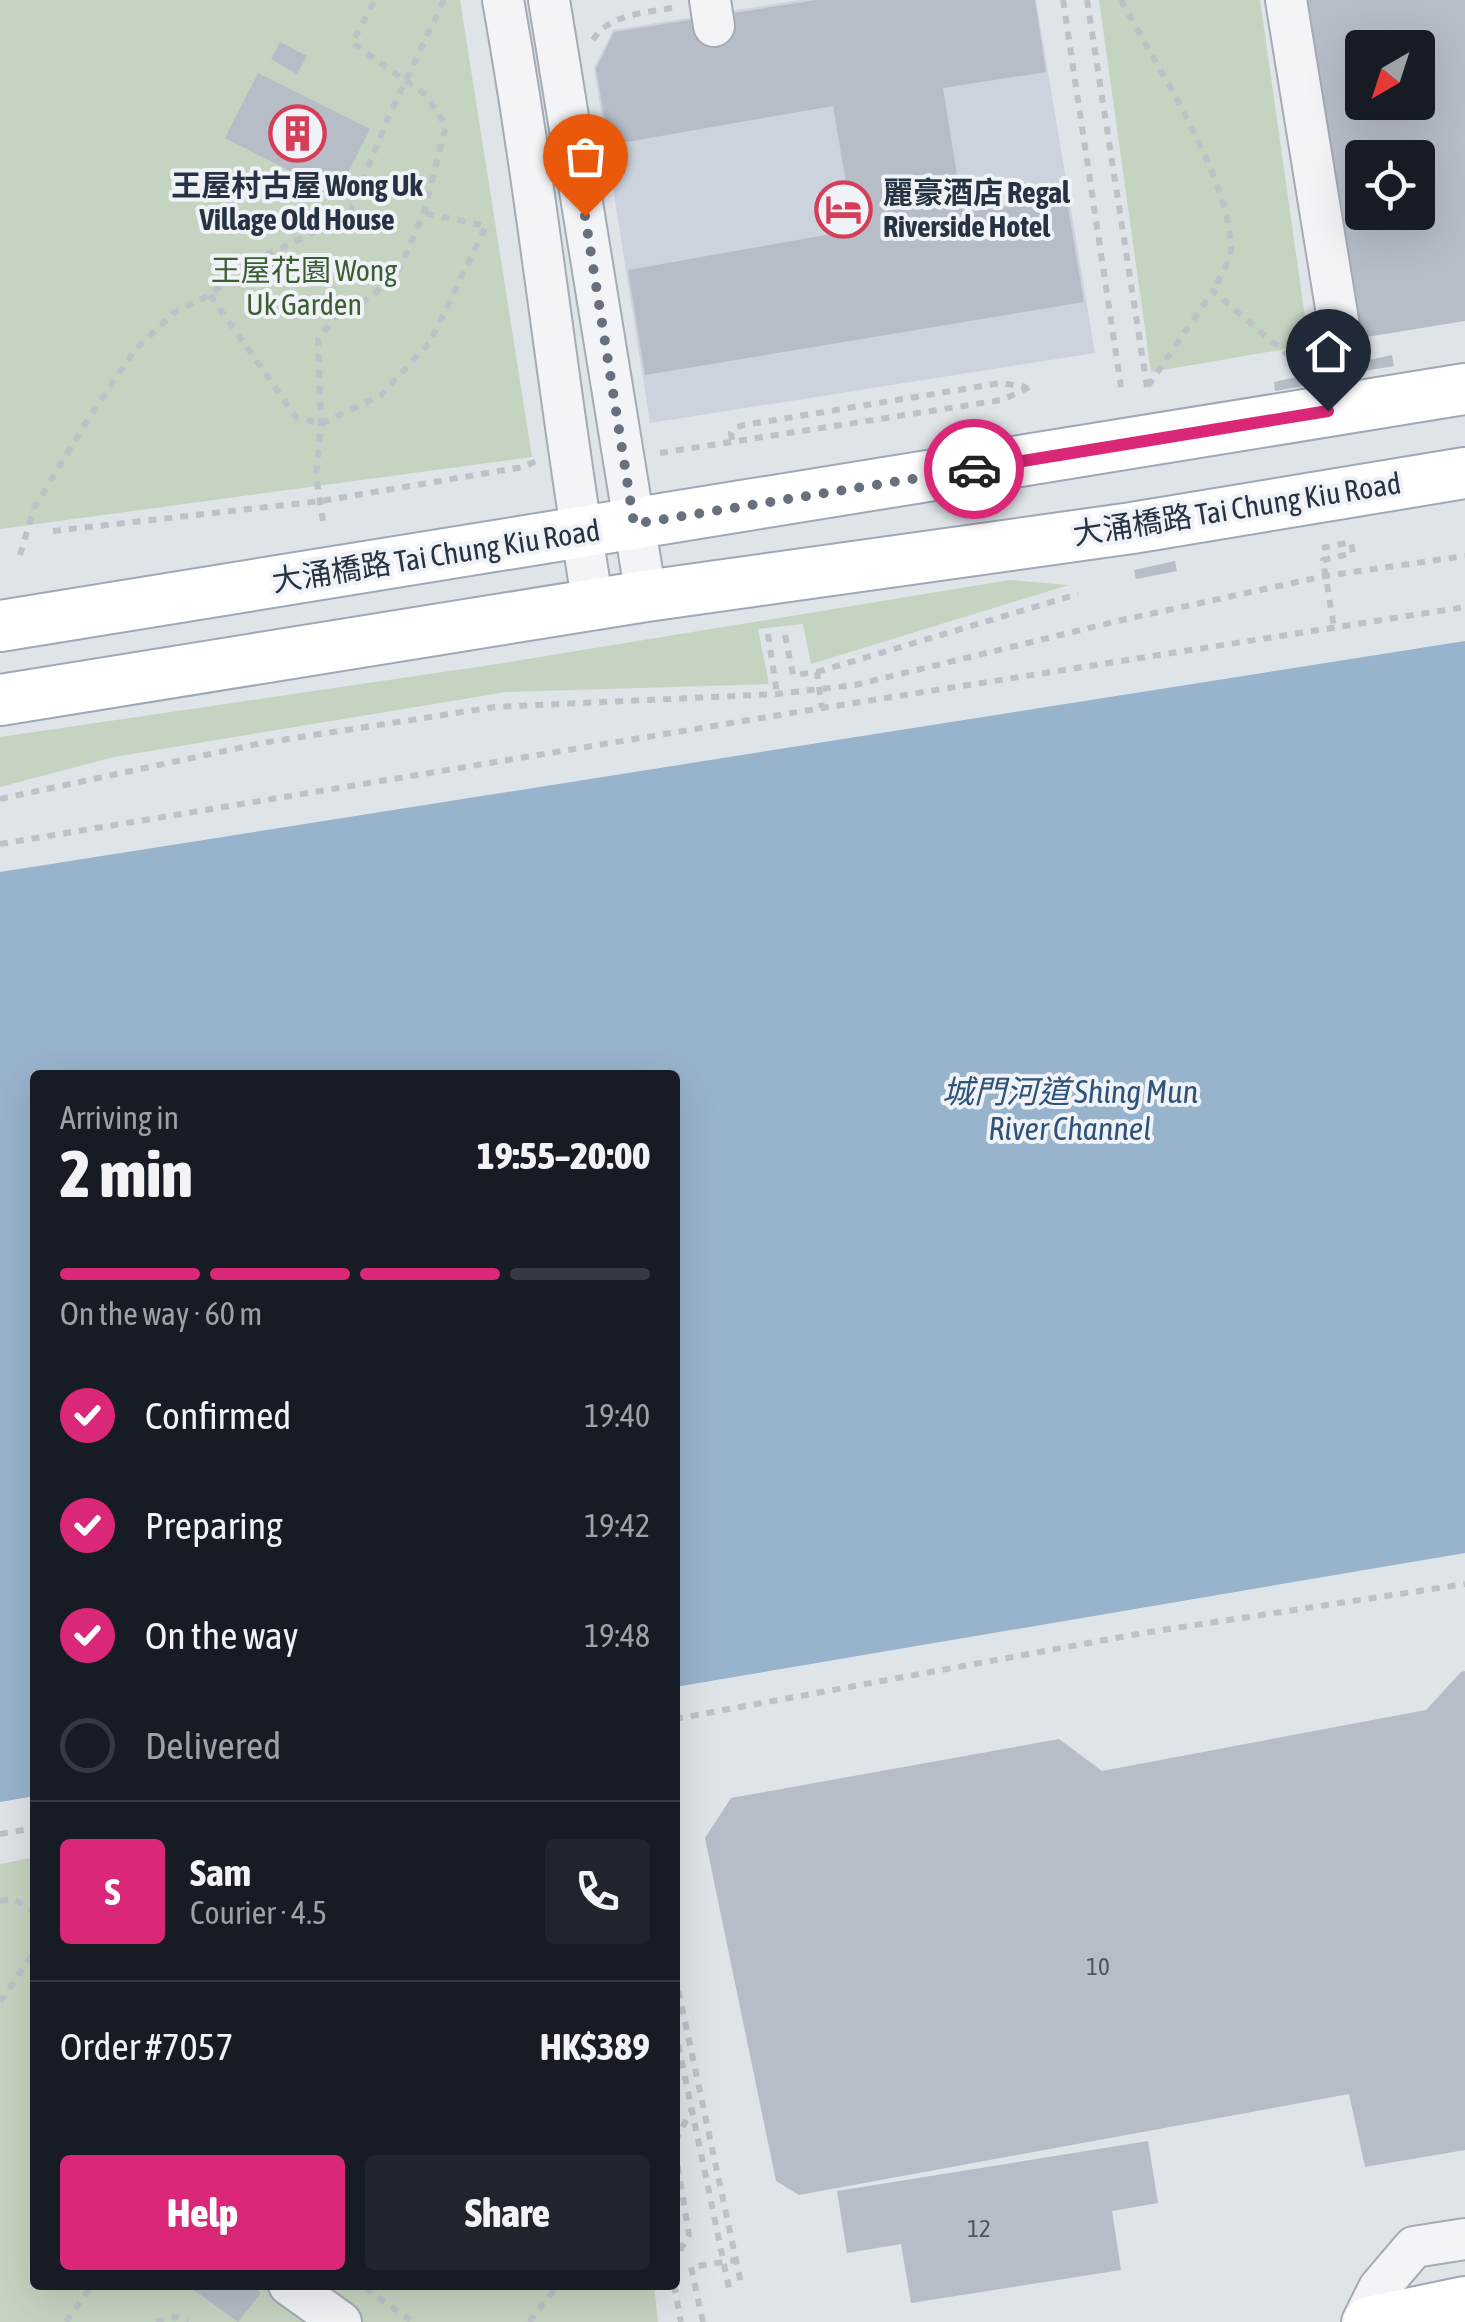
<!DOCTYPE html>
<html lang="en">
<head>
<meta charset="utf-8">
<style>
  :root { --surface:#171b24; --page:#20242c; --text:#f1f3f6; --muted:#9ea1a6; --line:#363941; --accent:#db2777 }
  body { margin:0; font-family:"Asap Condensed","Noto Sans TC",sans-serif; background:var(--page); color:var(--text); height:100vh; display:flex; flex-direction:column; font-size:38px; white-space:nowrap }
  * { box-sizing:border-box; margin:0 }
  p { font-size:32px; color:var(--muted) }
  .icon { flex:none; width:55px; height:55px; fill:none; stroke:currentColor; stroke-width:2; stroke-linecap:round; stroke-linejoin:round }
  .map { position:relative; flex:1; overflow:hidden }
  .details { position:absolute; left:30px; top:1070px; width:650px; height:1220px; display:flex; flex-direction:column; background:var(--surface); border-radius:10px; box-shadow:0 10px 40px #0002 }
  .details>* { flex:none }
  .needle { width:65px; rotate:219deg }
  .tools { position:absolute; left:1345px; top:30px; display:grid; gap:20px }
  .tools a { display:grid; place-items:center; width:90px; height:90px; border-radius:10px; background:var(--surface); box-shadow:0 10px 40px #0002; font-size:50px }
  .pin { position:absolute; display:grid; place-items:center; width:85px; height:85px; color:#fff; margin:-102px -42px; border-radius:50% 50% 50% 0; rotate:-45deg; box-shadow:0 0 10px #0007 }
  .pin .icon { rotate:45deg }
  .courier { position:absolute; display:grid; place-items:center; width:100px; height:100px; margin:-50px; border:8px solid #db2777; border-radius:50%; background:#fff; color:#222; box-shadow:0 2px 12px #0007 }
  .headline em { font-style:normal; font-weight:800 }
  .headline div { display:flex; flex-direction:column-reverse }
  .headline { display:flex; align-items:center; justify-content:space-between; height:170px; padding:0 30px }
  h1 { font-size:65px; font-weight:800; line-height:75px }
  .bar { display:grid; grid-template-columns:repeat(4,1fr); gap:15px 10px; align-content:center; height:120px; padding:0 30px }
  .bar i { height:12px; border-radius:8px; background:var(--line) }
  .bar .current { background:var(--accent) }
  .bar p { grid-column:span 4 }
  .line { display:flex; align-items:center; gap:25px; padding:0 30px; border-top:2px solid var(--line) }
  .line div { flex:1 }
  .round { display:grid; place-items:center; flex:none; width:105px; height:105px; border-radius:10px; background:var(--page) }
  ol { padding:0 30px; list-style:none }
  li { display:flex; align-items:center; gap:30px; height:110px }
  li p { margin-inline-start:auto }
  li .icon { padding:10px; border-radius:50%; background:var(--accent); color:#fff; stroke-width:4 }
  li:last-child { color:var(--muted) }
  li i { width:55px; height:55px; border:5px solid var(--line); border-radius:50% }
  .action { display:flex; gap:20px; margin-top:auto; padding:20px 30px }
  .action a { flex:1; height:115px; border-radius:10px; background:var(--accent); color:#fff; font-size:40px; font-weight:800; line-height:115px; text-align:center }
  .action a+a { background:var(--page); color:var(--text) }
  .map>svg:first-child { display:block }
  .built { fill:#cdd3dc }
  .green { fill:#c5d4c0 }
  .water { fill:#98b3cc }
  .building { fill:#b6bdc7; fill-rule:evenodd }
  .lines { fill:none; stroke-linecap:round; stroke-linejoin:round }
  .minor-casing { stroke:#a4abb4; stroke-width:44 }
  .major-casing { stroke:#9ea8b6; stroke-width:54 }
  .path { stroke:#bdc2c8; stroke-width:6; stroke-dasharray:8 8; stroke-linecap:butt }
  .minor { stroke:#f2f4f7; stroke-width:40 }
  .major { stroke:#fff; stroke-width:50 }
  .done { stroke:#67707c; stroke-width:10; stroke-dasharray:0 18 }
  .route { stroke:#db2777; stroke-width:12 }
  .labels { text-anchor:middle; stroke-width:8; stroke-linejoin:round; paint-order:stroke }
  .number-label { font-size:25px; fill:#4b5563 }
  .poi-label { font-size:30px; font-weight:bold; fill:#273242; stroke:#eff2f7 }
  .park-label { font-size:30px; fill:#3d5e33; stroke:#eff2f7 }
  .street-label { font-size:30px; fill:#273242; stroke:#eff2f7 }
  .water-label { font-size:32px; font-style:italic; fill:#2e5278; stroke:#eff2f7 }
</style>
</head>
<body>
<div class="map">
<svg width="1465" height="2322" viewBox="0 0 1465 2322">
  <rect width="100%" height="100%" fill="#dfe4e9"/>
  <polygon class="built" points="800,0 1036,0 1095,353 650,423 594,68 613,30"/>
  <g class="green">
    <polygon points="0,0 460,0 532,457 0,529"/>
    <polygon points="1099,0 1260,0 1309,345 1151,372"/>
    <polygon points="1010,580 1069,585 811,664 803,624 758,629 769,684 507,692 114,757 0,787 0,737 504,663"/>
    <polygon points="35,1857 35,2285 654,2285 658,2322 0,2322 0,1864"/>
  </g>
  <polygon class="water" points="1465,641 1465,1553 675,1687 675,1075 35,1075 35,1796 0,1802 0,872"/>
  <g class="building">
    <polygon points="816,0 1035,0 1046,72 943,88 963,213 1066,196 1084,302 645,375 628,270 854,230 833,106 609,145 596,69 614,32"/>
    <path d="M1297,0H1465V321L1354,339ZM1362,48H1418V102H1362ZM1362,158H1418V212H1362Z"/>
    <polygon points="280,42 307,56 297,74 271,59"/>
    <polygon points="258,73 370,129 337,195 225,138"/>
    <polygon points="1392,355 1394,366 1353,373 1351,364"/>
    <polygon points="1314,373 1316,384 1275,391 1274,382"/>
    <polygon points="1175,561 1177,571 1136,579 1134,570"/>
    <polygon points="1465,1671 1465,2150 1365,2167 1349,2094 799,2195 776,2181 705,1838 731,1798 1059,1739 1102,1771 1426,1710 1461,1672"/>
    <polygon points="1148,2141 1158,2203 1112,2211 1121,2270 911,2303 901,2244 847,2253 837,2191"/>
    <polygon points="187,2285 251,2285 261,2293 238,2322"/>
  </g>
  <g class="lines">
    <defs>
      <g id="minor">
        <path d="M503,0C539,201 559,403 593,604"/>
        <polyline points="549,0 646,596"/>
        <polyline points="710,0 714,26"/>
        <polyline points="1286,0 1343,351"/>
        <polyline points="289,2285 341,2322"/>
        <polyline points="1362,2322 1379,2288 1414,2247 1465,2239"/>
      </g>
      <g id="major">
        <polyline points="0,626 1465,389"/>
        <polyline points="0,700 646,596 1132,528 1465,473"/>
        <polyline points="1369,2322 1465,2302"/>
      </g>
    </defs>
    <use href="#minor" class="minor-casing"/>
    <use href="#major" class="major-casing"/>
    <g class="path">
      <polyline points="1063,0 1121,387"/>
      <polyline points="1087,0 1147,387"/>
      <path d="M1121,0C1155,64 1230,177 1231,248C1231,261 1219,278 1213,291"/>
      <path d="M593,40C609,13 648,13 676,7"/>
      <polyline points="210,295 296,417 321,424 381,395 430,342 486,226 424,213"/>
      <polyline points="1148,386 1213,291 1295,361"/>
      <polyline points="732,440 731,433 735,428 744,425 1001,383 1026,387"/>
      <polyline points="660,453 1002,400 1030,387"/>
      <polyline points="323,521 316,476 321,424 318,339 336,317 369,298 397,274 424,213 446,126 426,95 352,43 375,0"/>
      <polyline points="53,531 321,501 523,467 536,461"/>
      <polyline points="1322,548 1351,542 1353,553 1323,560 1334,627"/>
      <polyline points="20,555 34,508 90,416 135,350 175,312 210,295 244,265 348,217 387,120 444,0"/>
      <polyline points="768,634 777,694"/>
      <polyline points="785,635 793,675 817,672 822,708"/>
      <polyline points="817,672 1078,594"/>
      <polyline points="0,799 262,743 495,707 777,694 855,685 1122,620 1325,576 1465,556"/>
      <polyline points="0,844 822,708 1465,607"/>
      <polyline points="675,1719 1143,1633 1465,1584"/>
      <polyline points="0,1834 35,1828"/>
      <polyline points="0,1901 13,1899 35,1912"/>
      <polyline points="675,1975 742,2288"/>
      <polyline points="0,2002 35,1951"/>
      <polyline points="675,2029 729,2288"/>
      <polyline points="675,2141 691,2111"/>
      <polyline points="675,2150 689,2235 675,2259"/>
      <polyline points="674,2285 681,2322"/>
      <polyline points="365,2288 413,2322"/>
      <polyline points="66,2322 92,2285"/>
      <polyline points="156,2322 177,2317 188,2322"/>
      <polyline points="529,2322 558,2285"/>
      <polyline points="703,2322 691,2267 736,2260"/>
    </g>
    <use href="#minor" class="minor"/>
    <use href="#major" class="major"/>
  </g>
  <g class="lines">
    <polyline class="done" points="585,216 634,524 974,469"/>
    <polyline class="route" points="974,469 1328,411"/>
  </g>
  <defs>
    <symbol id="building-ring" viewBox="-11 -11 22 22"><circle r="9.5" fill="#eff2f7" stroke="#d73c58" stroke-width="1.5"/><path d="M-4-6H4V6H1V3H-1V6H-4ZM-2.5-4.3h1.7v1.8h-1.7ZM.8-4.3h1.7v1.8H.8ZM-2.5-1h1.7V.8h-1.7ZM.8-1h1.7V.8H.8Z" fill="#d73c58"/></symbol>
    <symbol id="hotel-ring" viewBox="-11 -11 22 22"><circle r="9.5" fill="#eff2f7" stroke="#d73c58" stroke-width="1.5"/><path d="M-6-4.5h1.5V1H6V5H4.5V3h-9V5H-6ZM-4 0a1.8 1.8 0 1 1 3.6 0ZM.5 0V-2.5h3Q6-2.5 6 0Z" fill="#d73c58"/></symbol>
  </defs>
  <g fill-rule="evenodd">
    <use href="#building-ring" x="266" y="102" width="63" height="63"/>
    <use href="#hotel-ring" x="812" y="178" width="63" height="63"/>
  </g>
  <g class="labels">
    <g class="number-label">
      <text x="1098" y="1975">10</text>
      <text x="979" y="2237">12</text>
    </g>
    <g class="poi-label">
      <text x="297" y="196">王屋村古屋 Wong Uk<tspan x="297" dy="34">Village Old House</tspan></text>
      <text x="883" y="203" text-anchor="start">麗豪酒店 Regal<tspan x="883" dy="34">Riverside Hotel</tspan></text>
    </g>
    <g class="park-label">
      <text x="304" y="281">王屋花園 Wong<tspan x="304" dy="34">Uk Garden</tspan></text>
    </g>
    <g class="street-label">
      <text transform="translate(1237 509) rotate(-9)" y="10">大涌橋路 Tai Chung Kiu Road</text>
      <text transform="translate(436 556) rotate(-9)" y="10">大涌橋路 Tai Chung Kiu Road</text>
    </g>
    <g class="water-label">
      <text x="1070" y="1103">城門河道 Shing Mun<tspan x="1070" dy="37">River Channel</tspan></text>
    </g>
  </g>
</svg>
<div class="tools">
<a><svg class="needle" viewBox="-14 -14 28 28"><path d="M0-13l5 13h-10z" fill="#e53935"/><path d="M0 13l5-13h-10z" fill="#9ea1a6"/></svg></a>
<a><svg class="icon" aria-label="locate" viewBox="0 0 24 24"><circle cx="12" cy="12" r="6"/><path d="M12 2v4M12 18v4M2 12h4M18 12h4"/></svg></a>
</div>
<div class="pin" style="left:585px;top:216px;background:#ea580c"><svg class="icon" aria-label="bag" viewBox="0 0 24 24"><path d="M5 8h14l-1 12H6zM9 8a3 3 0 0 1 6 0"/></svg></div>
<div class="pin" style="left:1328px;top:411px;background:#1f2937"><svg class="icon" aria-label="home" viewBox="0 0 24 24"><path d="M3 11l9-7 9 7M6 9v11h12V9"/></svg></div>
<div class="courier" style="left:974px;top:469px"><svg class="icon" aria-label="car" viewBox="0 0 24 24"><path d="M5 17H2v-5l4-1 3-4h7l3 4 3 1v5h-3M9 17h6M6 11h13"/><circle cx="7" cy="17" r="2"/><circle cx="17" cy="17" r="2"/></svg></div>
<section class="details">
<div class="headline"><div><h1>2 min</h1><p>Arriving in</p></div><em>19:55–20:00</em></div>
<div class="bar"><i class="current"></i><i class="current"></i><i class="current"></i><i></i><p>On the way · 60 m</p></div>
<ol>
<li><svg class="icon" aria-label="check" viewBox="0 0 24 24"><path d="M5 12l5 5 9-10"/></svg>Confirmed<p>19:40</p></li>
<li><svg class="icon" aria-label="check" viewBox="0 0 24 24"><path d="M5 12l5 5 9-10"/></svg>Preparing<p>19:42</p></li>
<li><svg class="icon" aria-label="check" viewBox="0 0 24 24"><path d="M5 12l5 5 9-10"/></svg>On the way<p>19:48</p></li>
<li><i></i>Delivered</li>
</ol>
<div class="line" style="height:180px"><b class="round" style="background:var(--accent);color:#fff">S</b><div><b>Sam</b><p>Courier · 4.5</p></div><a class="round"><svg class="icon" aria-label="phone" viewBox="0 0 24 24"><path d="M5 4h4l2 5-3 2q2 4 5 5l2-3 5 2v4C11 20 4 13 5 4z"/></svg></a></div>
<div class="line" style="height:130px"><div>Order #7057</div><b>HK$389</b></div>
<div class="action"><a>Help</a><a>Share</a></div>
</section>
</div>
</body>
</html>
